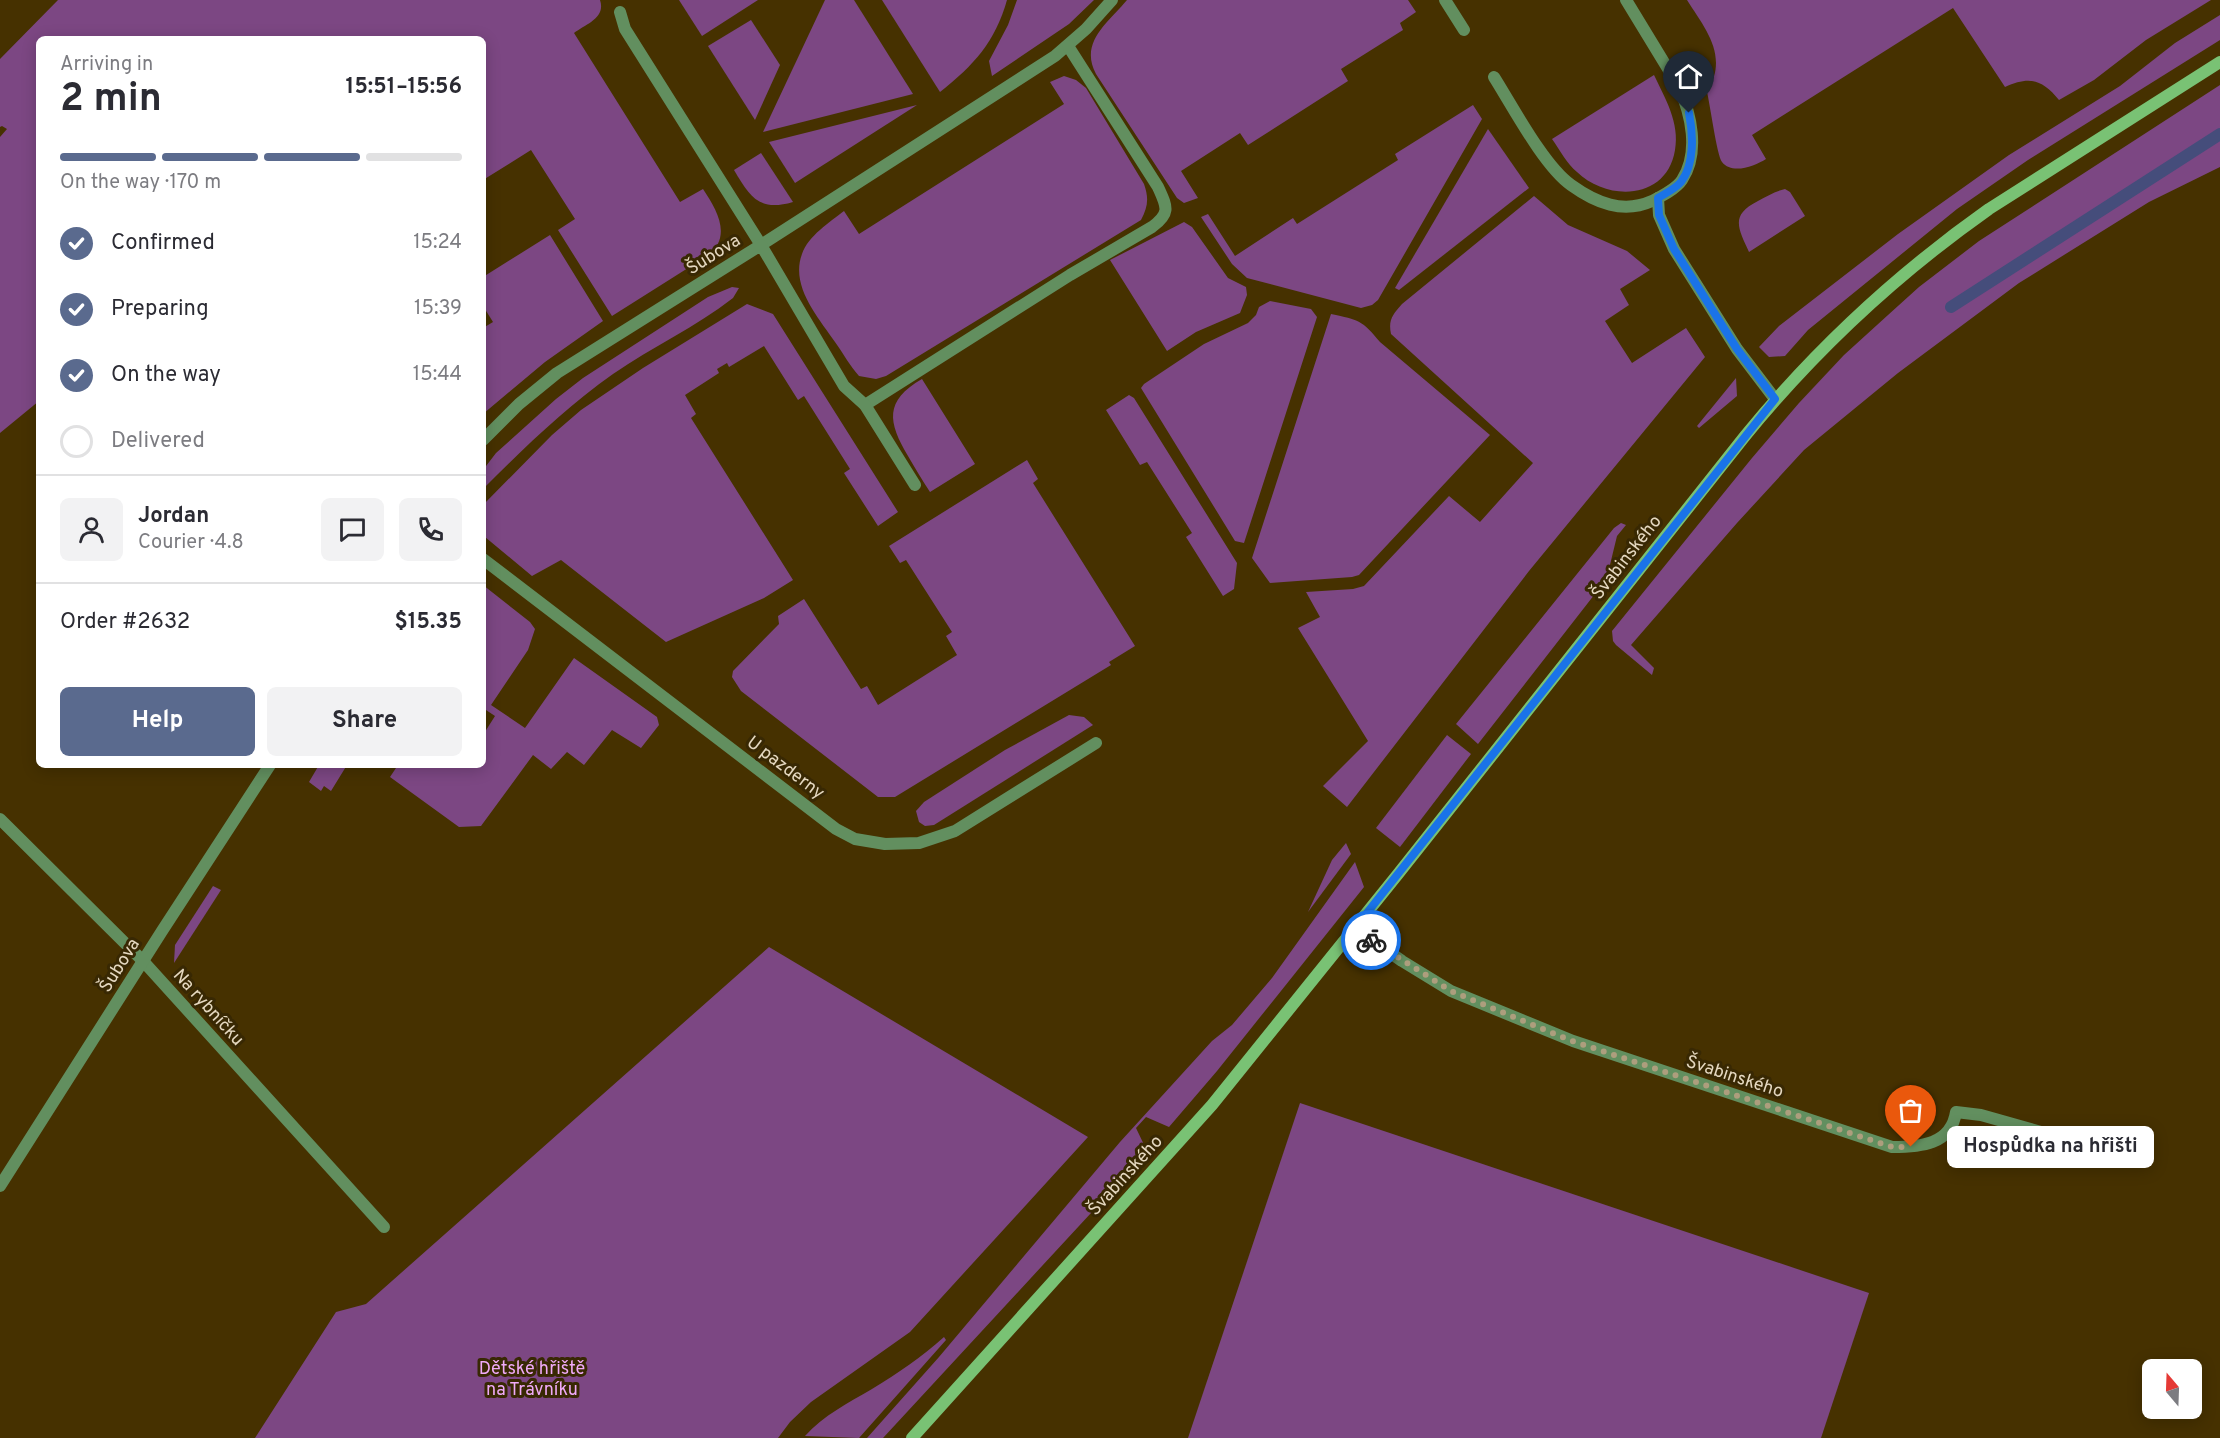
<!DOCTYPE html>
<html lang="en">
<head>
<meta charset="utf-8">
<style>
  :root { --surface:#fff; --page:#f2f2f3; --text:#2b2b33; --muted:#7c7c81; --line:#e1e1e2; --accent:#5a6a8e }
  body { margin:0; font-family:Overpass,sans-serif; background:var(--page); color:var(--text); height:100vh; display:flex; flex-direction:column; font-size:22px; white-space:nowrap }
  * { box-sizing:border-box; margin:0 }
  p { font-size:20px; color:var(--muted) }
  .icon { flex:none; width:33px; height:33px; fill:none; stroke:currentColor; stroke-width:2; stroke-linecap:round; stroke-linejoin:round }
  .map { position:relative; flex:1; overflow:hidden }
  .side { position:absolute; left:36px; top:36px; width:450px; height:732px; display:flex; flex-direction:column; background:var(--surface); border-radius:9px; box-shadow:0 3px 15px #0003 }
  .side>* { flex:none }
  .needle { width:39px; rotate:341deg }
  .tools { position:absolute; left:2142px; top:1359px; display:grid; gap:12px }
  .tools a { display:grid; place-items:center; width:60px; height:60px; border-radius:9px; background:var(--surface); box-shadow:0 3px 15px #0003; font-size:30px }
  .pin { position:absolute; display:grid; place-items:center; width:51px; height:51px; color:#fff; margin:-62px -26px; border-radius:50% 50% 50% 0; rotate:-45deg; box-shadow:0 0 6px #0007 }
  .pin .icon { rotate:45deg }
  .courier { position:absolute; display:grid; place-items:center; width:60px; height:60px; margin:-30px; border:4px solid #1a73e8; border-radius:50%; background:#fff; color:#222; box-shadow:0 2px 8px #0007 }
  .bubble { position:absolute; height:42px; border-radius:9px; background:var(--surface); box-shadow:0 3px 15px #0003; font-size:20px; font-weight:700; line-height:42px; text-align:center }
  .headline em { font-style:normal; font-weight:700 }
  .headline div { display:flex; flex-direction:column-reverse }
  .headline { display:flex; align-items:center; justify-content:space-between; height:102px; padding:0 24px }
  h1 { font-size:39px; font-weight:700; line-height:45px }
  .bar { display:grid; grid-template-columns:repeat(4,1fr); gap:9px 6px; align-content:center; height:72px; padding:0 24px }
  .bar i { height:8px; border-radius:4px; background:var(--line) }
  .bar .on { background:var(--accent) }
  .bar p { grid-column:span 4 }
  .line { display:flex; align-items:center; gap:15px; padding:0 24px; border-top:2px solid var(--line) }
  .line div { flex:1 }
  .round { display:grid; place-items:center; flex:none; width:63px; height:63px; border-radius:9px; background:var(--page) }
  ol { padding:0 24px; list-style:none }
  li { display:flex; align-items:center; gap:18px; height:66px }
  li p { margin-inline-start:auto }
  li .icon { padding:6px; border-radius:50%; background:var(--accent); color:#fff; stroke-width:4 }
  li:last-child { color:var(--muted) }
  li i { width:33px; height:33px; border:3px solid var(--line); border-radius:50% }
  .cta { display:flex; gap:12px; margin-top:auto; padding:12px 24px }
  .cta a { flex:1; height:69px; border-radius:9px; background:var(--accent); color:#fff; font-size:24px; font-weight:700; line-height:69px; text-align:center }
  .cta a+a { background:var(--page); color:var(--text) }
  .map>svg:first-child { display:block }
  .green { fill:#7c4783 }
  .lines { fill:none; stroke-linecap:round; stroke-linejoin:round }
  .stream { stroke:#454d7b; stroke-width:12 }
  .lane { stroke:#628f5f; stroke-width:12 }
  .street { stroke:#628f5f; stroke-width:12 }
  .secondary { stroke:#79c274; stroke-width:12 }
  .done { stroke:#ad9e7d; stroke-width:6; stroke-dasharray:0 10.8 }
  .route { stroke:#1a73e8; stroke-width:8 }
  .labels { text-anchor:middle; stroke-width:6; stroke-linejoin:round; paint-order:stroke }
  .street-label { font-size:18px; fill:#e5d8c0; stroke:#382803 }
  .park-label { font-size:18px; fill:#f0aaf8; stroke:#382803 }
</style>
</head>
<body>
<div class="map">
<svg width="2220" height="1438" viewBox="0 0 2220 1438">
  <rect width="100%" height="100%" fill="#463100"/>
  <g class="green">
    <path d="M58,0H600C606,18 586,24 574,33L680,202L703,189C717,210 733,237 707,256L612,316L558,230L575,219L531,150L483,180V39H39V401L0,433V137L7,129L2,126L0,127V59Z"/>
    <polygon points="679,0 758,0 702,36"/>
    <polygon points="825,0 854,0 913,94 763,132"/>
    <path d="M882,0H1007C995,42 974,65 940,92Z"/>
    <polygon points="1017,0 1094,0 1069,24 992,76 989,61 1008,25"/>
    <path d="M1127,0H1408L1416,12L1400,23L1403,30L1341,69L1348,81L1248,145L1240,133L1181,171L1198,198L1184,203L1177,198L1096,74C1079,42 1108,23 1127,0Z"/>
    <path d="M1687,0H2211L2146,40L2094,80L2059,100C2042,79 2029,76 2005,87L1953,8L1752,135L1766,159C1755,166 1732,175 1722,162C1717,156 1710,104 1707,92C1729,56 1706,30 1687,0Z"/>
    <polygon points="2220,15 2220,40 2028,160 1957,209 1808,330 1785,356 1769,357 1759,347 1779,326 1898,234 2009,155 2120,86 2175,43"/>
    <polygon points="751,20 780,65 755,120 708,46"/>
    <path d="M1654,75C1665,98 1680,123 1675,150C1667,200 1608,202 1577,172C1567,164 1560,150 1552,139Z"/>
    <path d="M1064,76L1076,80L1086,88L1144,184C1149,198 1148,207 1141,220L886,376L876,379L859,376C850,366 843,353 835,342C818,317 790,286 802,254C808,236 830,222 844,211L859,234L1064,104L1050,82Z"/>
    <polygon points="2220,85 2220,167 2149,202 2019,283 1898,373 1804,450 1737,523 1631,645 1654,668 1652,675 1616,645 1613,641 1612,631 1752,458 1799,403 1844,355 1888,315 1919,287 1979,241"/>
    <polygon points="917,105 795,183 769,142"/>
    <polygon points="1473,105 1482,119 1378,300 1372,305 1361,308 1247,278 1232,264 1201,217 1208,214 1235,256 1293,218 1297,224 1398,160 1395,154"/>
    <polygon points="1488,129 1529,188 1399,290 1395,288"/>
    <path d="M761,153L793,202C759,212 750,197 734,170Z"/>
    <path d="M1785,189L1790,192L1805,216L1749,252C1738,228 1730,215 1758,201C1767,196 1776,191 1785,189Z"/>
    <path d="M1534,196L1568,225L1627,251L1650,270L1620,289L1629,305L1605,321L1632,363L1686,328L1705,357L1529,571L1347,807L1323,786L1368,741L1298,628L1320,617L1306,592L1353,589L1364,586L1449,496L1480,522L1533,463L1391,334C1388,320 1393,314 1402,304Z"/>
    <polygon points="1184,222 1192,227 1228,278 1246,287 1247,295 1240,313 1196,332 1167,351 1110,260"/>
    <polygon points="550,235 603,321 545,362 483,414 483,328 493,322 483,306 483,277"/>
    <path d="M732,287L739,288L733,298C696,327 652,347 613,374C565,408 524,448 483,489V470L496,453L556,399L583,378L708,297Z"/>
    <polygon points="1270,301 1311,309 1317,317 1244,543 1235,541 1141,388 1144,384 1204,344 1248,323 1256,315 1259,307"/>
    <polygon points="747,304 773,314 898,512 878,526 844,473 850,469 804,396 798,400 764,346 729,367 727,363 717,369 719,373 685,395 696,414 691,418 793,580 764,598 666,642 561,560 532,576 485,537 483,505 552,435 581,410 643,368"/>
    <path d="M1331,314C1359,320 1362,320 1380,342L1490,435L1359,575L1352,577L1270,583L1252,558Z"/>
    <polygon points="1736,378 1737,396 1699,428 1697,426"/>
    <path d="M922,379L975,464L930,492C922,480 915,468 908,456C888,422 884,401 922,379Z"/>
    <polygon points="1129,395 1134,398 1237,563 1234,589 1223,596 1186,537 1192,533 1147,462 1140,465 1106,410"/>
    <polygon points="1027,460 1038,479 1033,483 1135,646 1109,662 1111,665 895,797 878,797 741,691 732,677 733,671 779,624 778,616 804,599 861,689 867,686 878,705 957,655 946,636 952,632 906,560 900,563 889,546"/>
    <polygon points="1621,523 1626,525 1617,536 1608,573 1598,590 1478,744 1456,724 1614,528"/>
    <polygon points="483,585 530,622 535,629 528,650 491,705 525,728 574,658 657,717 659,725 641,748 612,730 584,765 567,752 551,769 533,755 481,826 459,827 390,777 398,765 483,765 483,735 495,716 486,710 483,716"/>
    <polygon points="1069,715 1084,717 1093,725 934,825 925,826 919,822 916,811 924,802 1005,750"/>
    <polygon points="1447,735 1471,754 1400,847 1376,828"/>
    <polygon points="319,765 347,765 331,791 324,786 321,791 309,782"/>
    <polygon points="1346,843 1351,854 1308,912 1332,860"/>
    <polygon points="1355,862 1364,887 1217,1071 1169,1127 1146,1117 1136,1128 1147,1151 1140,1160 883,1438 867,1438 939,1357 1120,1142 1212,1041 1232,1025 1272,978"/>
    <polygon points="213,886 221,890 174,963 175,945"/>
    <polygon points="769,947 1088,1137 910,1332 811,1402 790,1422 778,1438 255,1438 336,1312 366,1304"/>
    <polygon points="1300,1103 1869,1293 1821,1438 1188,1438"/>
    <path d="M944,1337L946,1340L859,1438L805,1436C824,1415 848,1403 872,1389C898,1373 922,1357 944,1337Z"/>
  </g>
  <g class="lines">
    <polyline class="stream" points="1951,307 2220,134"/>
    <g class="lane">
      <polyline points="1445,0 1464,30"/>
      <polyline points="620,12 625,29 761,245 1055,56 1086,29 1112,0"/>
      <path d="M1494,77C1513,107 1544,166 1571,185C1596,203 1623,214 1652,201C1662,196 1676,189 1682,180C1700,152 1691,114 1679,87L1626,0"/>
      <polyline points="1658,198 1659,215 1674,249 1737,349 1775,399"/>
      <path d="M865,405L1070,275L1152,227C1171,213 1167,207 1158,187L1068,46"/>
    </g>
    <g class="street">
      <polyline points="483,440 519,404 557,373 761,245 844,386 865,405 915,485"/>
      <polyline points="483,559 836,829 855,839 885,844 919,843 955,831 1096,743"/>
      <polyline points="0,819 143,961 384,1227"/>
      <path d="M1355,928L1402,961L1451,991L1573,1041L1892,1147C1920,1147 1951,1145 1956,1112L1981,1115L2108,1151"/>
      <polyline points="0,1186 162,931 270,765"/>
    </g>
    <path class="secondary" d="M912,1438L1212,1105L1398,874L1745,436C1816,349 1897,274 1989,209L2220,62"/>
  </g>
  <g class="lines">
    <polyline class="done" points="1371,940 1451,991 1572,1041 1892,1147 1911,1147"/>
    <path class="route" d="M1371,940L1355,928L1775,399L1737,349L1674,249L1659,215L1658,198C1666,193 1675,189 1681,182C1695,164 1693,133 1689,113"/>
  </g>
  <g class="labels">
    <g class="street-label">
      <text transform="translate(713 254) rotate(-32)" y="6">Šubova</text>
      <text transform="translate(1626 557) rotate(-52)" y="6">Švabinského</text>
      <text transform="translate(786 767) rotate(37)" y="6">U pazderny</text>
      <text transform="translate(119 965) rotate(-58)" y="6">Šubova</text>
      <text transform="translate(209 1007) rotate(48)" y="6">Na rybníčku</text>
      <text transform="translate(1735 1076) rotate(18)" y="6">Švabinského</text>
      <text transform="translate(1125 1175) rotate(-48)" y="6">Švabinského</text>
    </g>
    <g class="park-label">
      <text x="532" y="1374">Dětské hřiště<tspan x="532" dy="21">na Trávníku</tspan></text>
    </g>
  </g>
</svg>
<div class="tools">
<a><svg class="needle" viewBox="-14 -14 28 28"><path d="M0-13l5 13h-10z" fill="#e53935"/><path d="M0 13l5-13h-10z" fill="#7c7c81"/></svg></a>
</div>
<div class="pin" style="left:1911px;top:1147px;background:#ea580c"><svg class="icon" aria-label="bag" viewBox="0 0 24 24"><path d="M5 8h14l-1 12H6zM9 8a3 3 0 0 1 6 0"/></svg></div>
<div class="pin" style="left:1689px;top:113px;background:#1f2937"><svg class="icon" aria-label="home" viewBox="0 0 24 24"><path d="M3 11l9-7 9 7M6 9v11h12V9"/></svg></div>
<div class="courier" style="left:1371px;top:940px"><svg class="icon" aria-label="bike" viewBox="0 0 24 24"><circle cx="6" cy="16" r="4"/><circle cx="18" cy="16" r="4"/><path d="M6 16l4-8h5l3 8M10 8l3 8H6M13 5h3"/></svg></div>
<div class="bubble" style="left:1947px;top:1126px;width:207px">Hospůdka na hřišti</div>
<section class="side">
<div class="headline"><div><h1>2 min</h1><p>Arriving in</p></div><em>15:51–15:56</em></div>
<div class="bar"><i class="on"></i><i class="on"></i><i class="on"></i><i></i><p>On the way · 170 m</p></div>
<ol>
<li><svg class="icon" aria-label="check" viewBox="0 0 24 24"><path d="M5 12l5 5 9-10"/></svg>Confirmed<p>15:24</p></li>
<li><svg class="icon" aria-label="check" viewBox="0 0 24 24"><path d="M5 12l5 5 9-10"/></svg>Preparing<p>15:39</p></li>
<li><svg class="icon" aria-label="check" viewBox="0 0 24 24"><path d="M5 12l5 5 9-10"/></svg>On the way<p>15:44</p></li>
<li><i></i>Delivered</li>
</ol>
<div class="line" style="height:108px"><a class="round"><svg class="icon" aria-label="person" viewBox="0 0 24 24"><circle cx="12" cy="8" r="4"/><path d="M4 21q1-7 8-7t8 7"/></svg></a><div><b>Jordan</b><p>Courier · 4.8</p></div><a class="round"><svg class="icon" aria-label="chat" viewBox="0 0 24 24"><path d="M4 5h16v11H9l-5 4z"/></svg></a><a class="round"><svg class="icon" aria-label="phone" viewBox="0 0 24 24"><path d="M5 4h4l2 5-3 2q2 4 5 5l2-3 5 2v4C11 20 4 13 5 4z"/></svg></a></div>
<div class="line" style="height:78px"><div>Order #2632</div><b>$15.35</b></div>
<div class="cta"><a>Help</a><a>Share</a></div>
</section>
</div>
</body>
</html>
